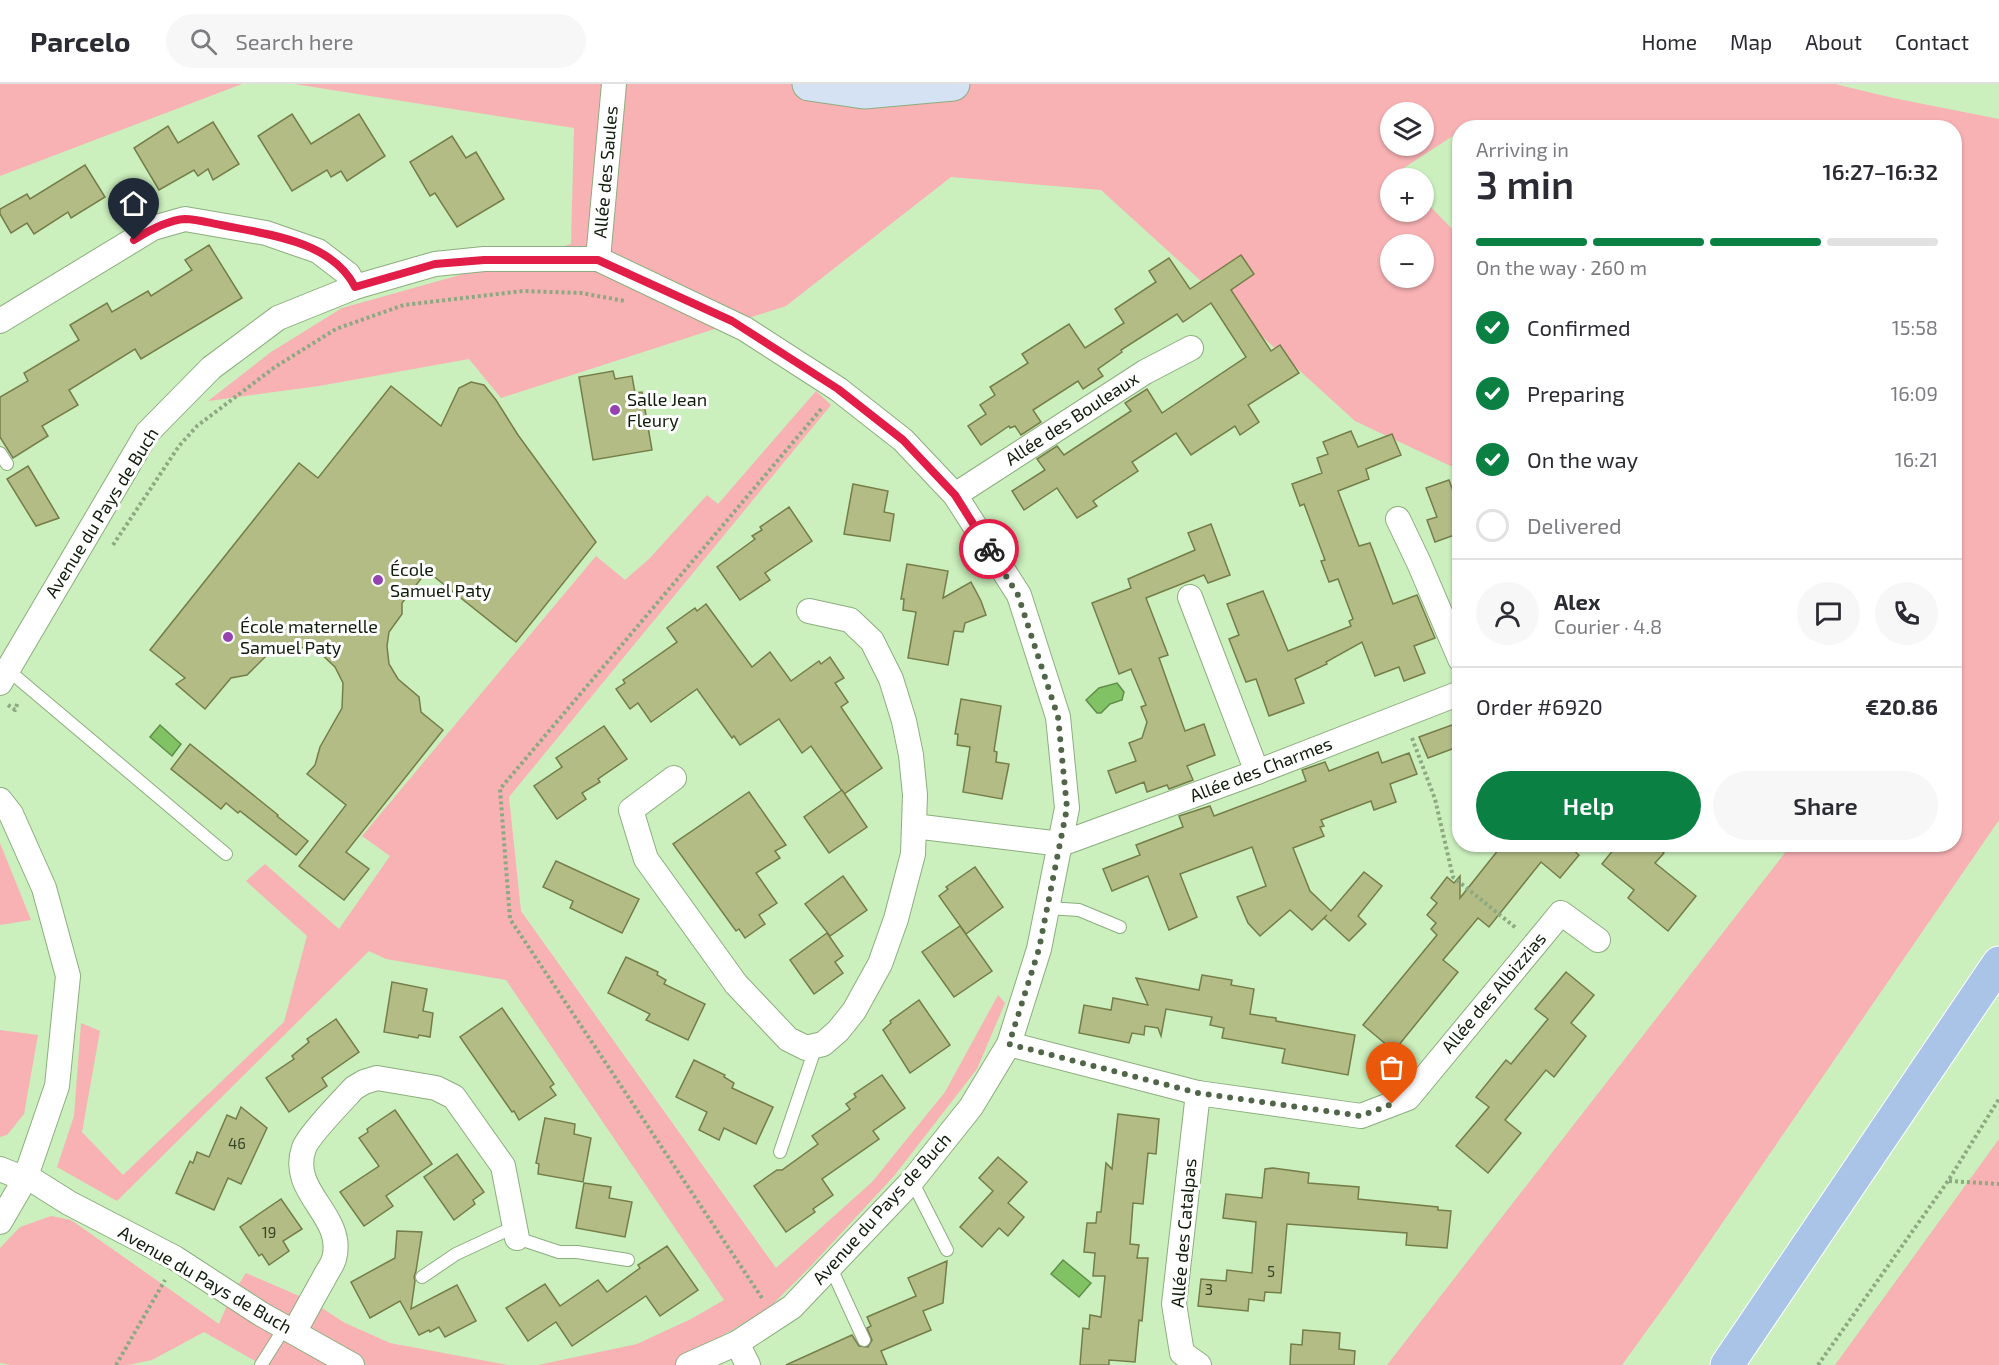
<!DOCTYPE html>
<html lang="en">
<head>
<meta charset="utf-8">
<style>
  :root { --surface:#fff; --page:#f7f7f7; --text:#2b2b33; --muted:#7c7c81; --line:#e1e1e2; --accent:#0b8043 }
  body { margin:0; font-family:"Exo 2",sans-serif; background:var(--page); color:var(--text); height:100vh; display:flex; flex-direction:column; font-size:22px; white-space:nowrap }
  * { box-sizing:border-box; margin:0 }
  p { font-size:20px; color:var(--muted) }
  .icon { flex:none; width:33px; height:33px; fill:none; stroke:currentColor; stroke-width:2; stroke-linecap:round; stroke-linejoin:round }
  .map { position:relative; flex:1; overflow:hidden }
  .side { position:absolute; left:1452px; top:36px; width:510px; height:732px; display:flex; flex-direction:column; background:var(--surface); border-radius:24px; box-shadow:0 2px 4px #0004 }
  .side>* { flex:none }
  .tools { position:absolute; left:1380px; top:18px; display:grid; gap:12px }
  .tools a { display:grid; place-items:center; width:54px; height:54px; border-radius:50%; background:var(--surface); box-shadow:0 2px 4px #0004; font-size:30px }
  .pin { position:absolute; display:grid; place-items:center; width:51px; height:51px; color:#fff; margin:-62px -26px; border-radius:50% 50% 50% 0; rotate:-45deg; box-shadow:0 0 6px #0007 }
  .pin .icon { rotate:45deg }
  .courier { position:absolute; display:grid; place-items:center; width:60px; height:60px; margin:-30px; border:4px solid #e11d48; border-radius:50%; background:#fff; color:#222; box-shadow:0 2px 8px #0007 }
  .headline em { font-style:normal; font-weight:600 }
  .headline div { display:flex; flex-direction:column-reverse }
  .headline { display:flex; align-items:center; justify-content:space-between; height:102px; padding:0 24px }
  h1 { font-size:39px; font-weight:600; line-height:45px }
  .bar { display:grid; grid-template-columns:repeat(4,1fr); gap:9px 6px; align-content:center; height:72px; padding:0 24px }
  .bar i { height:8px; border-radius:4px; background:var(--line) }
  .bar .on { background:var(--accent) }
  .bar p { grid-column:span 4 }
  .line { display:flex; align-items:center; gap:15px; padding:0 24px; border-top:2px solid var(--line) }
  .line div { flex:1 }
  .round { display:grid; place-items:center; flex:none; width:63px; height:63px; border-radius:32px; background:var(--page) }
  ol { padding:0 24px; list-style:none }
  li { display:flex; align-items:center; gap:18px; height:66px }
  li p { margin-inline-start:auto }
  li .icon { padding:6px; border-radius:50%; background:var(--accent); color:#fff; stroke-width:4 }
  li:last-child { color:var(--muted) }
  li i { width:33px; height:33px; border:3px solid var(--line); border-radius:50% }
  .primary-button { display:flex; gap:12px; margin-top:auto; padding:12px 24px }
  .primary-button a { flex:1; height:69px; border-radius:36px; background:var(--accent); color:#fff; font-size:24px; font-weight:600; line-height:69px; text-align:center }
  .primary-button a+a { background:var(--page); color:var(--text) }
  header { display:flex; align-items:center; gap:36px; box-sizing:border-box; height:84px; padding:0 30px; background:var(--surface); border-bottom:2px solid var(--line) }
  header strong { font-size:28px }
  nav { display:flex; gap:33px; margin-inline-start:auto; font-size:21px }
  .search { width:420px; height:54px; background:var(--page); display:flex; align-items:center; gap:15px; box-sizing:border-box; padding:0 21px; border-radius:33px; color:var(--muted); font-size:22px }
  .map>svg:first-child { display:block }
  .green { fill:#f8b2b4; fill-rule:evenodd }
  .water { fill:#81c264; stroke:#5f9049; stroke-width:1.5 }
  .building { fill:#b2bc84; stroke:#757e48; stroke-width:1.5 }
  .lines { fill:none; stroke-linecap:round; stroke-linejoin:round }
  .lane-casing { stroke:#8cae7e; stroke-width:14 }
  .street-casing { stroke:#8cae7e; stroke-width:26 }
  .secondary-casing { stroke:#8cae7e; stroke-width:35 }
  .primary-casing { stroke:#fff; stroke-width:35 }
  .path { stroke:#8da982; stroke-width:4; stroke-dasharray:3 3; stroke-linecap:butt }
  .lane { stroke:#fff; stroke-width:12 }
  .street { stroke:#fff; stroke-width:24 }
  .secondary { stroke:#d4e2f4; stroke-width:33 }
  .primary { stroke:#aac4e8; stroke-width:33 }
  .done { stroke:#516649; stroke-width:6; stroke-dasharray:0 10.8 }
  .route { stroke:#e11d48; stroke-width:8 }
  .poi-dot { fill:#9643b2; stroke:#fff; stroke-width:2 }
  .labels { text-anchor:middle; stroke-width:6; stroke-linejoin:round; paint-order:stroke }
  .number-label { font-size:15px; fill:#384529 }
  .street-label { font-size:18px; fill:#101d0b; stroke:#fff }
  .poi-label { font-size:18px; fill:#101d0b; stroke:#fff; text-anchor:start }
</style>
</head>
<body>
<header>
<strong>Parcelo</strong>
<div class="search"><svg class="icon" aria-label="search" viewBox="0 0 24 24"><circle cx="10" cy="10" r="6"/><path d="M15 15l6 6"/></svg>Search here</div>
<nav><a>Home</a><a>Map</a><a>About</a><a>Contact</a></nav>
</header>
<div class="map">
<svg width="1999" height="1281" viewBox="0 0 1999 1281">
  <rect width="100%" height="100%" fill="#cbefbd"/>
  <g class="green">
    <polygon points="0,0 242,0 0,92"/>
    <path d="M294,0H1835L1893,14L1999,35V736L1679,1202L1622,1281H1387L1791,761L1954,760V44H1507L1473,39L1466,43L1460,44L1459,48L1396,89L1401,94H1390V128H1424V116L1459,152V386L1355,337L1101,106L951,93L786,222L501,314L469,275L319,302L208,317L271,268L342,224L571,160L574,44ZM1390,28H1424V62H1390ZM1390,160H1424V194H1390Z"/>
    <polygon points="816,307 831,321 509,713 521,827 776,1184 872,1098 945,1008 998,911 1005,919 977,985 894,1092 810,1183 769,1224 710,1259 717,1281 538,1281 637,1260 691,1235 724,1216 506,896 386,875 369,867 117,1117 57,1083 74,1032 81,939 100,947 82,1048 123,1091 284,938 307,852 246,797 265,780 339,845 390,772 362,752 596,472 625,496 650,474 707,411 718,420"/>
    <polygon points="0,759 31,836 0,841"/>
    <polygon points="0,946 38,951 24,1030 7,1051 0,1053"/>
    <polygon points="1999,1055 1999,1281 1835,1281"/>
    <polygon points="51,1132 71,1136 219,1240 231,1212 246,1189 311,1217 345,1239 390,1259 508,1281 262,1281 204,1248 152,1276 128,1281 11,1281 0,1279 0,1164 20,1143"/>
  </g>
  <g class="water">
    <polygon points="1117,599 1124,608 1122,616 1110,620 1101,629 1097,629 1086,616 1099,604"/>
    <polygon points="160,641 181,660 172,672 150,653"/>
    <polygon points="1063,1176 1091,1199 1079,1213 1051,1190"/>
  </g>
  <g class="building">
    <polygon points="292,30 311,60 359,30 385,72 347,97 341,87 331,93 327,86 292,107 258,52"/>
    <polygon points="213,38 239,80 213,96 208,85 198,92 194,86 159,106 134,64 168,42 178,59"/>
    <polygon points="452,52 466,74 476,68 504,115 457,143 435,109 430,112 410,78"/>
    <polygon points="85,81 105,113 71,134 68,128 34,150 27,139 11,149 0,130 0,125 27,110 30,115"/>
    <polygon points="209,161 242,214 141,275 135,265 69,306 78,321 42,342 48,352 13,374 0,353 0,313 28,297 24,289 79,256 70,241 107,219 112,228 148,207 151,212 192,186 185,176"/>
    <polygon points="1241,171 1254,190 1231,206 1271,267 1280,261 1299,289 1248,321 1259,338 1240,351 1235,342 1191,371 1176,349 1132,378 1138,387 1093,417 1097,422 1077,434 1057,404 1024,426 1012,407 1045,386 1037,375 1057,362 1064,371 1131,327 1125,319 1147,305 1162,329 1246,273 1211,219 1183,238 1177,230 1121,266 1122,268 1098,285 1103,292 1083,305 1078,297 1033,326 1041,338 1021,351 1015,342 1010,344 1009,342 981,361 968,342 986,330 980,321 995,311 990,303 1028,279 1022,270 1069,240 1085,264 1124,239 1115,225 1156,198 1149,187 1169,174 1190,205"/>
    <polygon points="613,287 615,295 632,292 635,309 642,308 652,366 593,376 579,293"/>
    <polygon points="471,298 484,301 496,316 518,351 596,458 516,558 427,487 402,519 402,530 389,548 387,562 389,580 398,595 419,613 421,628 443,646 346,768 369,785 344,816 299,782 346,721 307,690 315,681 320,663 342,624 343,599 335,583 318,567 299,563 279,563 266,572 247,591 231,594 205,625 176,600 185,594 150,566 299,379 318,394 391,302 441,342 459,304"/>
    <polygon points="1351,347 1358,363 1392,350 1401,371 1366,385 1369,395 1338,407 1359,462 1370,459 1393,520 1417,511 1435,554 1414,562 1425,589 1404,597 1399,583 1375,592 1362,558 1326,578 1327,580 1295,595 1304,619 1269,632 1256,595 1246,598 1229,555 1239,551 1227,520 1263,507 1288,567 1351,542 1349,537 1353,535 1338,495 1329,498 1321,477 1325,476 1304,420 1300,422 1292,400 1322,389 1317,374 1328,370 1323,358"/>
    <polygon points="28,382 59,434 36,442 7,395"/>
    <polygon points="1449,396 1460,426 1460,449 1435,458 1427,436 1437,433 1426,404"/>
    <polygon points="853,400 888,407 884,428 894,430 890,457 844,450"/>
    <polygon points="789,423 812,457 765,489 770,496 740,516 717,483 755,455 752,452 762,446 760,443"/>
    <polygon points="1211,440 1230,491 1208,499 1204,491 1146,514 1168,571 1159,574 1185,647 1204,640 1215,671 1187,682 1193,696 1169,705 1167,701 1147,708 1144,698 1116,709 1108,687 1136,677 1129,659 1142,654 1147,638 1141,623 1146,621 1131,585 1119,590 1092,519 1131,504 1128,495 1195,466 1188,449"/>
    <polygon points="907,480 948,487 943,514 971,498 981,517 986,531 965,539 963,548 954,547 948,581 908,574 916,528 903,526 904,515 901,515"/>
    <polygon points="706,520 752,583 770,568 791,597 819,577 821,580 830,573 844,594 835,599 848,618 841,623 882,684 844,710 811,662 802,669 779,635 740,661 734,652 732,654 697,605 651,638 638,619 630,625 616,605 625,599 623,596 677,558 667,544 695,524 697,527"/>
    <polygon points="961,615 1001,622 994,667 997,668 996,678 1009,680 1002,715 963,708 970,663 957,661 958,650 955,650"/>
    <polygon points="1460,638 1460,662 1428,674 1419,653"/>
    <polygon points="604,642 627,675 598,695 600,698 582,709 586,715 557,735 534,702 562,683 556,674"/>
    <polygon points="190,660 278,731 277,732 308,757 296,771 240,727 238,729 226,719 221,725 171,685"/>
    <polygon points="1378,668 1382,679 1409,669 1417,690 1390,700 1396,718 1374,726 1371,717 1321,736 1324,742 1320,743 1324,752 1293,764 1310,807 1331,827 1364,788 1382,802 1358,832 1366,840 1349,857 1324,834 1327,831 1312,846 1290,826 1260,852 1248,839 1237,813 1266,802 1252,763 1180,790 1197,833 1169,846 1148,792 1112,807 1103,785 1140,771 1136,761 1183,743 1179,732 1210,722 1214,732 1306,697 1302,686 1325,678 1329,687"/>
    <polygon points="842,706 867,743 829,769 804,733"/>
    <polygon points="749,708 786,761 775,767 780,774 756,789 777,819 759,831 765,840 745,854 739,845 736,847 673,760"/>
    <polygon points="1503,760 1566,760 1579,771 1560,794 1541,778 1489,843 1478,834 1443,876 1458,888 1394,967 1363,941 1437,851 1431,845 1436,839 1427,831 1437,819 1431,814 1447,793 1454,799 1460,792 1460,814"/>
    <polygon points="1618,760 1653,760 1664,769 1655,779 1696,812 1668,847 1628,814 1634,806 1602,780"/>
    <polygon points="556,777 639,815 622,849 570,824 573,817 543,803"/>
    <polygon points="975,783 1003,823 966,850 939,812 948,805 946,803"/>
    <polygon points="843,792 867,826 830,852 805,820"/>
    <polygon points="960,842 992,887 954,913 922,868"/>
    <polygon points="827,849 843,872 835,878 843,889 814,910 790,876"/>
    <polygon points="626,873 658,888 657,891 666,896 664,900 705,920 688,956 646,936 650,930 608,909"/>
    <polygon points="1566,888 1594,911 1571,939 1586,952 1554,993 1546,986 1505,1036 1521,1049 1488,1089 1456,1062 1489,1023 1476,1013 1506,976 1511,980 1548,935 1535,925"/>
    <polygon points="1202,891 1232,896 1231,901 1254,905 1250,930 1276,934 1276,937 1355,951 1348,991 1282,979 1285,965 1222,954 1224,944 1210,941 1212,933 1166,925 1161,952 1158,944 1145,942 1144,951 1132,949 1129,959 1079,949 1084,921 1111,926 1113,914 1148,921 1136,894 1199,906"/>
    <polygon points="392,898 427,905 423,927 433,929 430,953 419,951 418,954 384,948"/>
    <polygon points="919,916 950,961 910,989 883,946 891,939 890,937"/>
    <polygon points="502,924 554,1000 550,1003 556,1011 519,1036 514,1027 512,1028 460,953"/>
    <polygon points="336,935 359,968 322,994 327,1002 289,1028 266,994 294,975 292,972 309,958 307,955"/>
    <polygon points="694,976 725,991 724,993 734,999 732,1004 773,1023 756,1060 724,1044 719,1056 699,1046 707,1028 676,1013"/>
    <polygon points="882,991 905,1024 873,1047 879,1055 822,1095 833,1111 813,1125 815,1128 786,1148 754,1102 777,1086 782,1086 818,1060 812,1052 850,1025 846,1020 856,1013 854,1010"/>
    <polygon points="241,1023 267,1044 241,1100 228,1094 214,1126 176,1109 190,1077 193,1079 197,1068 209,1073 227,1031 236,1035"/>
    <polygon points="395,1026 432,1080 386,1112 393,1122 364,1142 340,1108 379,1082 359,1054 368,1048 367,1045"/>
    <polygon points="1118,1030 1159,1035 1156,1070 1148,1069 1143,1120 1133,1119 1130,1160 1139,1161 1137,1174 1148,1174 1142,1237 1139,1236 1135,1278 1109,1276 1109,1281 1080,1281 1083,1244 1089,1245 1090,1231 1101,1233 1105,1192 1093,1192 1095,1169 1084,1168 1087,1139 1096,1139 1097,1128 1101,1128 1106,1079 1112,1085"/>
    <polygon points="545,1034 575,1040 574,1050 591,1054 583,1098 538,1090 539,1080 536,1079"/>
    <polygon points="457,1070 484,1108 473,1116 475,1120 454,1136 424,1093"/>
    <polygon points="998,1073 1027,1098 1008,1119 1024,1133 1008,1152 999,1144 982,1163 960,1143 993,1107 979,1094"/>
    <polygon points="1273,1084 1309,1089 1308,1099 1359,1103 1358,1115 1438,1123 1438,1126 1451,1127 1447,1164 1406,1161 1407,1149 1287,1140 1281,1209 1265,1208 1264,1217 1249,1215 1248,1227 1198,1222 1201,1195 1226,1197 1227,1186 1252,1189 1256,1138 1223,1134 1226,1110 1262,1114 1265,1085"/>
    <polygon points="584,1099 611,1103 609,1114 632,1118 625,1153 576,1144"/>
    <polygon points="281,1115 302,1145 283,1157 289,1167 269,1181 262,1170 259,1172 240,1143"/>
    <polygon points="397,1147 422,1148 416,1187 414,1193 415,1197 411,1225 457,1201 476,1237 445,1253 439,1243 430,1248 429,1246 419,1251 400,1217 370,1234 351,1198 395,1174"/>
    <polygon points="667,1162 698,1206 660,1232 646,1212 572,1262 556,1238 528,1257 506,1224 545,1200 560,1222 598,1196 607,1208 640,1184 638,1181"/>
    <polygon points="947,1177 943,1219 923,1227 931,1246 881,1267 887,1281 786,1281 852,1251 859,1262 868,1263 872,1256 867,1244 871,1242 867,1233 916,1212 908,1194"/>
    <polygon points="1303,1246 1340,1249 1339,1265 1355,1267 1354,1281 1290,1281 1291,1260 1302,1261"/>
  </g>
  <g class="lines">
    <defs>
      <g id="lane">
        <polyline points="0,369 7,380"/>
        <polyline points="8,586 226,770"/>
        <polyline points="1048,824 1079,826 1120,843"/>
        <polyline points="780,1068 816,962"/>
        <polyline points="912,1097 947,1166"/>
        <polyline points="517,1154 559,1168 577,1168 628,1176"/>
        <polyline points="831,1184 864,1256"/>
        <polyline points="422,1193 456,1170 514,1143"/>
        <polyline points="261,1281 285,1243"/>
      </g>
      <g id="street">
        <polyline points="598,175 614,0"/>
        <polyline points="0,237 153,144 185,135 266,149 318,167 348,190 355,203"/>
        <polyline points="955,411 1145,288 1191,264"/>
        <polyline points="1398,435 1419,479 1460,575"/>
        <polyline points="1190,513 1257,688"/>
        <polyline points="0,599 147,349 211,284 278,234 355,203 435,180 484,175 598,175 745,245 838,305 903,356 955,411 1019,511 1058,633 1067,724 1039,865 1009,960 971,1023 912,1097 792,1223 737,1259 688,1281"/>
        <polyline points="674,694 631,726 646,775 736,900 788,955 806,964 823,960 838,947 854,927 880,880 896,835 913,770 915,711 911,671 904,637 891,595 872,557 850,536 809,527"/>
        <polyline points="0,716 11,730 44,804 68,892 57,1002 25,1095 0,1138"/>
        <polyline points="914,742 1061,760 1257,688 1460,609"/>
        <polyline points="1009,960 1198,1009 1361,1032 1408,1014 1561,829 1598,856"/>
        <polyline points="1198,1009 1174,1220 1182,1269 1199,1281"/>
        <polyline points="0,1085 25,1095 34,1097 69,1119 175,1174 261,1230 352,1281"/>
        <path d="M294,1248C304,1231 313,1213 323,1196C326,1189 332,1182 334,1175C346,1131 288,1109 304,1064C308,1052 343,1016 354,1004L364,998L377,994L436,1004L454,1013L503,1082L517,1154"/>
        <polyline points="737,1259 748,1281"/>
      </g>
      <polyline id="secondary" points="809,0 864,8 953,0"/>
      <polyline id="primary" points="1727,1281 1999,879"/>
    </defs>
    <use href="#lane" class="lane-casing"/>
    <use href="#street" class="street-casing"/>
    <use href="#secondary" class="secondary-casing"/>
    <use href="#primary" class="primary-casing"/>
    <g class="path">
      <polyline points="113,461 179,362 197,342 275,283 336,245 404,221 523,207 581,209 625,217"/>
      <polyline points="8,621 15,626 18,618"/>
      <polyline points="1412,654 1435,715 1453,793 1516,844"/>
      <polyline points="1949,1097 1999,1100"/>
      <polyline points="762,1214 510,835 500,705 822,324"/>
      <polyline points="116,1281 165,1196"/>
      <polyline points="1818,1281 1948,1097 1999,1015"/>
    </g>
    <use href="#lane" class="lane"/>
    <use href="#street" class="street"/>
    <use href="#secondary" class="secondary"/>
    <use href="#primary" class="primary"/>
  </g>
  <g class="lines">
    <polyline class="done" points="989,465 1018,511 1058,633 1067,724 1039,865 1009,960 1198,1009 1361,1032 1392,1020"/>
    <path class="route" d="M134,156C148,147 168,136 185,135C196,135 210,139 221,141C267,150 332,157 355,203L435,180L484,176H598L732,237L838,305L903,356L955,411L989,465"/>
  </g>
  <g class="poi-dot">
    <circle cx="615" cy="326" r="6"/>
    <circle cx="378" cy="496" r="6"/>
    <circle cx="228" cy="553" r="6"/>
  </g>
  <g class="labels">
    <g class="number-label">
      <text x="237" y="1065">46</text>
      <text x="269" y="1154">19</text>
      <text x="1271" y="1193">5</text>
      <text x="1209" y="1211">3</text>
    </g>
    <g class="street-label">
      <text transform="translate(606 88) rotate(-85)" y="6">Allée des Saules</text>
      <text transform="translate(1072 335) rotate(-33)" y="6">Allée des Bouleaux</text>
      <text transform="translate(102 429) rotate(-58)" y="6">Avenue du Pays de Buch</text>
      <text transform="translate(1261 686) rotate(-21)" y="6">Allée des Charmes</text>
      <text transform="translate(1494 909) rotate(-50)" y="6">Allée des Albizzias</text>
      <text transform="translate(882 1125) rotate(-48)" y="6">Avenue du Pays de Buch</text>
      <text transform="translate(1184 1149) rotate(-85)" y="6">Allée des Catalpas</text>
      <text transform="translate(205 1196) rotate(30)" y="6">Avenue du Pays de Buch</text>
    </g>
    <g class="poi-label">
      <text x="627" y="322">Salle Jean<tspan x="627" dy="21">Fleury</tspan></text>
      <text x="390" y="492">École<tspan x="390" dy="21">Samuel Paty</tspan></text>
      <text x="240" y="549">École maternelle<tspan x="240" dy="21">Samuel Paty</tspan></text>
    </g>
  </g>
</svg>
<div class="tools">
<a><svg class="icon" aria-label="layers" viewBox="0 0 24 24"><path d="M12 4l9 5-9 5-9-5zM3 14l9 5 9-5"/></svg></a>
<a>+</a>
<a>−</a>
</div>
<div class="pin" style="left:1392px;top:1020px;background:#ea580c"><svg class="icon" aria-label="bag" viewBox="0 0 24 24"><path d="M5 8h14l-1 12H6zM9 8a3 3 0 0 1 6 0"/></svg></div>
<div class="pin" style="left:134px;top:156px;background:#1f2937"><svg class="icon" aria-label="home" viewBox="0 0 24 24"><path d="M3 11l9-7 9 7M6 9v11h12V9"/></svg></div>
<div class="courier" style="left:989px;top:465px"><svg class="icon" aria-label="bike" viewBox="0 0 24 24"><circle cx="6" cy="16" r="4"/><circle cx="18" cy="16" r="4"/><path d="M6 16l4-8h5l3 8M10 8l3 8H6M13 5h3"/></svg></div>
<section class="side">
<div class="headline"><div><h1>3 min</h1><p>Arriving in</p></div><em>16:27–16:32</em></div>
<div class="bar"><i class="on"></i><i class="on"></i><i class="on"></i><i></i><p>On the way · 260 m</p></div>
<ol>
<li><svg class="icon" aria-label="check" viewBox="0 0 24 24"><path d="M5 12l5 5 9-10"/></svg>Confirmed<p>15:58</p></li>
<li><svg class="icon" aria-label="check" viewBox="0 0 24 24"><path d="M5 12l5 5 9-10"/></svg>Preparing<p>16:09</p></li>
<li><svg class="icon" aria-label="check" viewBox="0 0 24 24"><path d="M5 12l5 5 9-10"/></svg>On the way<p>16:21</p></li>
<li><i></i>Delivered</li>
</ol>
<div class="line" style="height:108px"><a class="round"><svg class="icon" aria-label="person" viewBox="0 0 24 24"><circle cx="12" cy="8" r="4"/><path d="M4 21q1-7 8-7t8 7"/></svg></a><div><b>Alex</b><p>Courier · 4.8</p></div><a class="round"><svg class="icon" aria-label="chat" viewBox="0 0 24 24"><path d="M4 5h16v11H9l-5 4z"/></svg></a><a class="round"><svg class="icon" aria-label="phone" viewBox="0 0 24 24"><path d="M5 4h4l2 5-3 2q2 4 5 5l2-3 5 2v4C11 20 4 13 5 4z"/></svg></a></div>
<div class="line" style="height:78px"><div>Order #6920</div><b>€20.86</b></div>
<div class="primary-button"><a>Help</a><a>Share</a></div>
</section>
</div>
</body>
</html>
